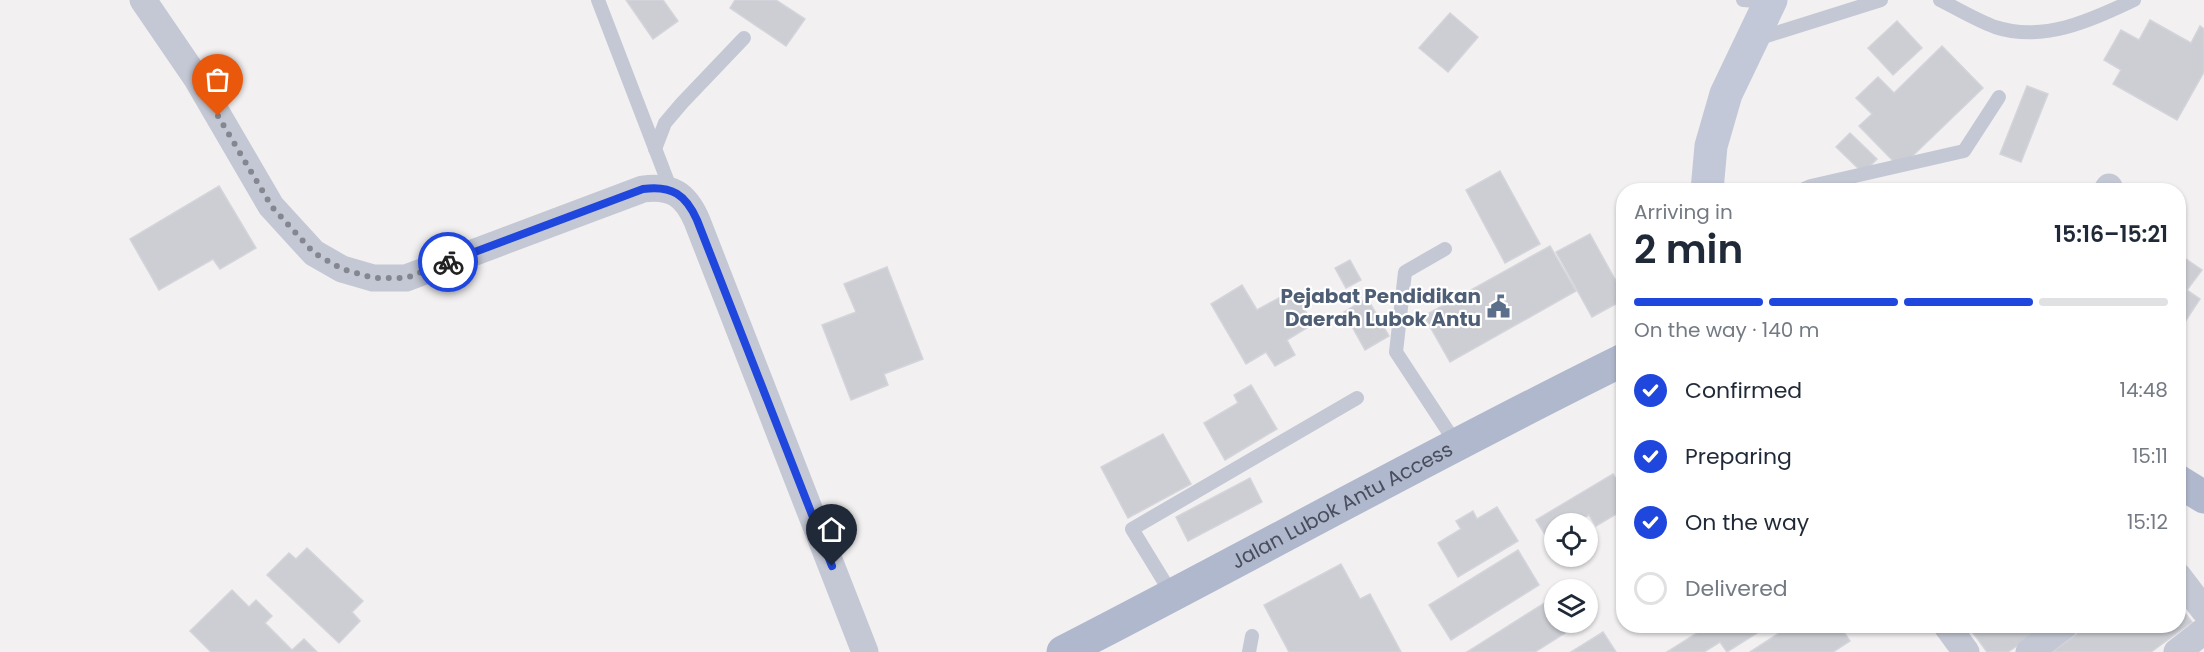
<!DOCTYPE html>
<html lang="en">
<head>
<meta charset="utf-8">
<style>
  :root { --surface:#fff; --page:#f6f6f7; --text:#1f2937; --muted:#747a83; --line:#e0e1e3; --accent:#1f46dd }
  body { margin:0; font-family:Poppins,sans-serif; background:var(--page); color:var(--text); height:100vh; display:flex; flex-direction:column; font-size:22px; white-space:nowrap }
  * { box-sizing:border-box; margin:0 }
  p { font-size:20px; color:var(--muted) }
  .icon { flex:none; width:33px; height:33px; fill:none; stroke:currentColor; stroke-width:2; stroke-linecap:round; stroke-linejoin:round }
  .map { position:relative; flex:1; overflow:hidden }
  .details { position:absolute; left:1616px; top:183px; width:570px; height:450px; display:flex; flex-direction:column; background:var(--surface); border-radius:24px; box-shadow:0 2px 4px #0004 }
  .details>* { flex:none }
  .tools { position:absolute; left:1544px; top:513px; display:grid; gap:12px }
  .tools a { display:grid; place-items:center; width:54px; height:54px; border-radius:50%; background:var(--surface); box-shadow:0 2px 4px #0004; font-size:30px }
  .pin { position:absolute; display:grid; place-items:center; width:51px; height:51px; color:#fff; margin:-62px -26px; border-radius:50% 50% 50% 0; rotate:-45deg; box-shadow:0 0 6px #0007 }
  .pin .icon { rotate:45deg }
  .courier { position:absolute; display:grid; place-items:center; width:60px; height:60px; margin:-30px; border:4px solid #1f46dd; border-radius:50%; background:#fff; color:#222; box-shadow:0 2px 8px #0007 }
  .headline em { font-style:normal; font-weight:600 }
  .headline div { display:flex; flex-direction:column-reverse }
  .headline { display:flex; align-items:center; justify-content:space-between; height:102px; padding:0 18px }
  h1 { font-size:39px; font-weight:600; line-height:45px }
  .bar { display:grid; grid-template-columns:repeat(4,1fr); gap:9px 6px; align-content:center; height:72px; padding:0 18px }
  .bar i { height:8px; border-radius:4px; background:var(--line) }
  .bar .selected { background:var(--accent) }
  .bar p { grid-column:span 4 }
  ol { padding:0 18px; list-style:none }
  li { display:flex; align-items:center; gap:18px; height:66px }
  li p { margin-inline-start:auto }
  li .icon { padding:6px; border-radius:50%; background:var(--accent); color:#fff; stroke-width:4 }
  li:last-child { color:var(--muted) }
  li i { width:33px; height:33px; border:3px solid var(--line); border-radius:50% }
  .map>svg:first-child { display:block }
  .building { fill:#cdced4; stroke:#d4d4db; stroke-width:1.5 }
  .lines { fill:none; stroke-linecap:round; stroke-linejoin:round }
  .lane { stroke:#c4c8d4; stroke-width:14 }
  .street { stroke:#c4c8d4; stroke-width:27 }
  .secondary { stroke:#c3c8d8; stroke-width:33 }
  .primary { stroke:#b0b8cd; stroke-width:33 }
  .done { stroke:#848790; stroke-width:6; stroke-dasharray:0 10.8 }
  .route { stroke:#1f46dd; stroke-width:8 }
  .labels { text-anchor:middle; stroke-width:4.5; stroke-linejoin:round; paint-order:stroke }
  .service-label { font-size:20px; font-weight:bold; fill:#4e5e75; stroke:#fff; text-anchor:end }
  .street-label { font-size:20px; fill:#484e5d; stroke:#fff }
</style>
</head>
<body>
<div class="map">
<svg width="2204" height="652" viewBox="0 0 2204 652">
  <rect width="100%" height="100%" fill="#f2f0f0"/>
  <g class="building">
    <polygon points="626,0 663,0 678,21 653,39"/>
    <polygon points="735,0 776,0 805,19 786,46 730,8"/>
    <polygon points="1450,13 1478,37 1448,72 1419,48"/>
    <polygon points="2150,20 2191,43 2200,26 2204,29 2204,72 2177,120 2113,84 2121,70 2104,60 2121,30 2139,40"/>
    <polygon points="1897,21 1922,48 1893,75 1868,48"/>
    <polygon points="1942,46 1983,88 1900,168 1859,126 1872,114 1856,98 1878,77 1894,93"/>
    <polygon points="2027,86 2048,94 2021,162 2000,154"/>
    <polygon points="1850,133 1877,159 1863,173 1836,147"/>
    <polygon points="1500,171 1540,244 1505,263 1466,190"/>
    <polygon points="219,186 256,248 220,269 213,259 159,290 130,239"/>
    <polygon points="1590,234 1623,294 1623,300 1592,317 1556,252"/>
    <polygon points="1550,246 1576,291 1450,362 1424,316"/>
    <polygon points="2183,257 2202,270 2187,290 2200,299 2181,328 2178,326 2178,265"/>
    <polygon points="1350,260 1361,280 1346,288 1335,268"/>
    <polygon points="887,267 923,359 884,374 888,385 851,400 822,325 856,312 844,284"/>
    <polygon points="1242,285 1257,310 1293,290 1313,324 1287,340 1295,355 1275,366 1266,352 1246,364 1211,304"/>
    <polygon points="1367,298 1389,336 1365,350 1344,312"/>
    <polygon points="1251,385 1277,429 1225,460 1204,423 1238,403 1234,395"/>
    <polygon points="1163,434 1191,484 1128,518 1101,467"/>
    <polygon points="1613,474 1623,490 1623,510 1596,526 1589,515 1578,521 1579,524 1554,524 1554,549 1536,520"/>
    <polygon points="1250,478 1262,502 1188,541 1176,517"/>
    <polygon points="1497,507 1518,541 1458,577 1438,543 1461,529 1456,521 1473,511 1477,519"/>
    <polygon points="307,548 363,601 352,612 360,621 339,643 267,575 289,553 296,559"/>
    <polygon points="1518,550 1539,585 1451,640 1429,605"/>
    <polygon points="1341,564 1360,599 1370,594 1401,652 1289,652 1264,605"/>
    <polygon points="232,590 249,607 256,600 272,616 265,623 292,650 304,639 317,652 211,652 190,631"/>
    <polygon points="1554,597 1554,622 1570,622 1573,628 1535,652 1467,652"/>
    <polygon points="2178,604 2192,622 2151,652 2052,652 2088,626 2178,626"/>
    <polygon points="1708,626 1768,626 1727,652 1720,642 1704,652 1667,652"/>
    <polygon points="1790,626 1840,626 1850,641 1833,652 1750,652"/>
    <polygon points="1968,626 2046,626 2008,652 1987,652"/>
    <polygon points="1603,632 1616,652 1571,652"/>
  </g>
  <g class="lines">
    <g class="lane">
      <polyline points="598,0 671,190"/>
      <polyline points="1743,0 1770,2"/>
      <path d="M1940,0C1958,9 1976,20 1995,27C2044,43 2091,20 2134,0"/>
      <polyline points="1757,39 1881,0"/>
      <polyline points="655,149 665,123 682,103 744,38"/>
      <polyline points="1802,190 1811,186 1964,151 1999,97"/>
      <polyline points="1445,249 1405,272 1396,352 1457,445"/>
      <polyline points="1173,596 1132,529 1357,398"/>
      <polyline points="1249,652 1252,636"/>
    </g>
    <g class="street">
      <path d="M143,0L197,79L271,206L314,253L342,269L373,278H406L643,189C672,185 686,195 697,221L865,652"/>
      <polyline points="2107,190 2109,187"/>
      <polyline points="2178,576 2204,610"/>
      <polyline points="1947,626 1966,652"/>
      <polyline points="2029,652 2064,626"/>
      <polyline points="2177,652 2204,631"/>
    </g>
    <polyline class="secondary" points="1707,190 1711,146 1726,94 1771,0"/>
    <g class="primary">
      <polyline points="2178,481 2204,497"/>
      <path id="s1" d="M1063,652C1250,556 1434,453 1623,360"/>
    </g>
  </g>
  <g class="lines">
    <polyline class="done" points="218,116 272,207 314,253 342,269 373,278 406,278 448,262"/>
    <path class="route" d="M448,262L643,189C672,185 686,195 697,220L832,566"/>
  </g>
  <defs>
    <symbol id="civic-bare" viewBox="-9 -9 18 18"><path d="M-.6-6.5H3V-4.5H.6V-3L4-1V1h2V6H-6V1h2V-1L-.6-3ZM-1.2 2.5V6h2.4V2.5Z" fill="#5c6f8a" stroke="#fff" stroke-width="2.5" paint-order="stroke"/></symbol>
  </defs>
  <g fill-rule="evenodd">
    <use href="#civic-bare" x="1482" y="290" width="33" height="33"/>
  </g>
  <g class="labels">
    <g class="service-label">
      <text x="1481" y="303">Pejabat Pendidikan<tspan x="1481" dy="23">Daerah Lubok Antu</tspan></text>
    </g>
    <g class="street-label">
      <text dy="7" stroke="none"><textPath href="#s1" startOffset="315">Jalan Lubok Antu Access</textPath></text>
    </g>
  </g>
</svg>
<div class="tools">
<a><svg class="icon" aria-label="locate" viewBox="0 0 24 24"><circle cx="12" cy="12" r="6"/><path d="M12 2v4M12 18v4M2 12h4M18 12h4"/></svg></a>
<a><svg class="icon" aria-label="layers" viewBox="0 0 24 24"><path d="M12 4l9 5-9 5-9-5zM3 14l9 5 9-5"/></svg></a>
</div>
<div class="pin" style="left:218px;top:116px;background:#ea580c"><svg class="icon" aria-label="bag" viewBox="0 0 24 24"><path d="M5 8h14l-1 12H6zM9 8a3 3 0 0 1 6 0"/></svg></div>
<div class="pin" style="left:832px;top:566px;background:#1f2937"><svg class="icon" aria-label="home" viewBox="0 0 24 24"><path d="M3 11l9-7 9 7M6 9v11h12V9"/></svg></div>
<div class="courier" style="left:448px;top:262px"><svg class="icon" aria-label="bike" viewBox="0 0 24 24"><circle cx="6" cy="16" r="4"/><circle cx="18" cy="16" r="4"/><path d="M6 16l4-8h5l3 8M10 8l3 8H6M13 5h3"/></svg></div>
<section class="details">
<div class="headline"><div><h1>2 min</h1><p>Arriving in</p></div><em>15:16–15:21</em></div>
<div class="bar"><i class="selected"></i><i class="selected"></i><i class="selected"></i><i></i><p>On the way · 140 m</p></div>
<ol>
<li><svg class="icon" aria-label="check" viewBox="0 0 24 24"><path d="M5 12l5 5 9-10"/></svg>Confirmed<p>14:48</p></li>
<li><svg class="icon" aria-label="check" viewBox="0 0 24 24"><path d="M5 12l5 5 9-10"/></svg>Preparing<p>15:11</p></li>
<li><svg class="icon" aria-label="check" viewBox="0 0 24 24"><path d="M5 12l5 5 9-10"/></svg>On the way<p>15:12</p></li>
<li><i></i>Delivered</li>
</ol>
</section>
</div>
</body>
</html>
